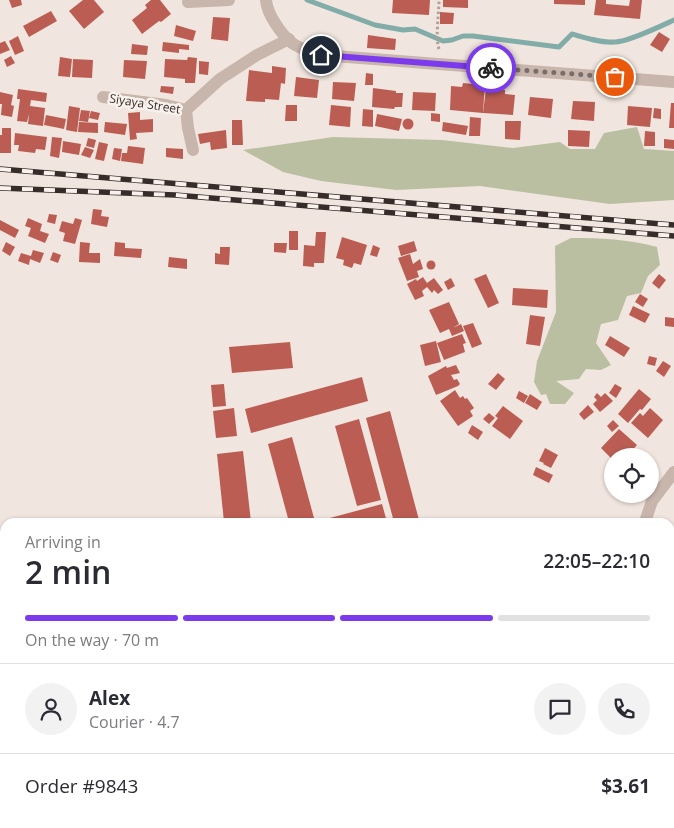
<!DOCTYPE html>
<html lang="en">
<head>
<meta charset="utf-8">
<style>
  :root { --surface:#fff; --page:#f2f2f3; --text:#2b2b33; --muted:#7c7c81; --line:#e1e1e2; --accent:#7c3aed }
  body { margin:0; font-family:"Open Sans",sans-serif; background:var(--page); color:var(--text); height:100vh; display:flex; flex-direction:column; font-size:19px; white-space:nowrap }
  * { box-sizing:border-box; margin:0 }
  p { font-size:16px; color:var(--muted) }
  .icon { flex:none; width:28px; height:28px; fill:none; stroke:currentColor; stroke-width:2; stroke-linecap:round; stroke-linejoin:round }
  .map { position:relative; flex:1; overflow:hidden }
  .panel { position:absolute; left:0px; top:518px; width:675px; height:311px; display:flex; flex-direction:column; background:var(--surface); border-radius:15px 15px 0 0; box-shadow:0 1px 4px #0004 }
  .panel>* { flex:none }
  .tools { position:absolute; left:604px; top:448px; display:grid; gap:10px }
  .tools a { display:grid; place-items:center; width:55px; height:55px; border-radius:50%; background:var(--surface); box-shadow:0 1px 4px #0004; font-size:25px }
  .pin { position:absolute; display:grid; place-items:center; width:42px; height:42px; color:#fff; margin:-21px; border:2px solid #fff; border-radius:50%; box-shadow:0 1px 5px #0007 }
  .courier { position:absolute; display:grid; place-items:center; width:50px; height:50px; margin:-25px; border:4px solid #7c3aed; border-radius:50%; background:#fff; color:#222; box-shadow:0 1px 6px #0007 }
  .headline em { font-style:normal; font-weight:600 }
  .headline div { display:flex; flex-direction:column-reverse }
  .headline { display:flex; align-items:center; justify-content:space-between; height:85px; padding:0 25px }
  h1 { font-size:32px; font-weight:600; line-height:38px }
  .bar { display:grid; grid-template-columns:repeat(4,1fr); gap:8px 5px; align-content:center; height:60px; padding:0 25px }
  .bar i { height:6px; border-radius:4px; background:var(--line) }
  .bar .on { background:var(--accent) }
  .bar p { grid-column:span 4 }
  .line { display:flex; align-items:center; gap:12px; padding:0 25px; border-top:1px solid var(--line) }
  .line div { flex:1 }
  .round { display:grid; place-items:center; flex:none; width:52px; height:52px; border-radius:26px; background:var(--page) }
  .map>svg:first-child { display:block }
  .green { fill:#b9bfa0 }
  .lines { fill:none; stroke-linecap:round; stroke-linejoin:round }
  .stream { stroke:#81aca7; stroke-width:5 }
  .building { fill:#bb5d53 }
  .path { stroke:#b49f96; stroke-width:3; stroke-dasharray:2.5 2.5; stroke-linecap:butt }
  .minor { stroke:#c8b5ac; stroke-width:12 }
  .tertiary { stroke:#c8b5ac; stroke-width:12 }
  .rail-casing { stroke:#372c2a; stroke-width:5.5 }
  .rail { stroke:#f9f1ec; stroke-width:4; stroke-dasharray:11; stroke-linecap:butt }
  .done { stroke:#786d69; stroke-width:5; stroke-dasharray:0 9 }
  .route { stroke:#7c3aed; stroke-width:6 }
  .labels { text-anchor:middle; stroke-width:5; stroke-linejoin:round; paint-order:stroke }
  .street-label { font-size:12px; fill:#372c2a; stroke:#f9f1ec }
</style>
</head>
<body>
<div class="map">
<svg width="674" height="828" viewBox="0 0 674 828">
  <rect width="100%" height="100%" fill="#f1e6df"/>
  <g class="green">
    <polygon points="637,127 644,149 674,151 674,200 610,204 480,186 396,190 321,181 283,172 243,150 333,137 442,140 513,148 560,142 570,149 595,149 604,133"/>
    <path d="M571,238C600,238 628,239 657,247L660,265L648,276L641,293L627,296L618,320L601,324L596,343L611,365L601,370L586,369L579,379L556,381L574,393L565,404H550L546,394L541,395L534,382L537,361L556,312L555,246Z"/>
  </g>
  <g class="lines">
    <path class="stream" d="M307,0L375,25L403,30L415,29L443,41L452,40L463,36H473L559,47L572,34C585,38 601,43 615,42C628,42 661,26 674,20"/>
  </g>
  <g class="building">
    <polygon points="9,0 21,0 22,5 12,8"/>
    <polygon points="83,0 94,0 104,12 84,29 69,11"/>
    <polygon points="151,0 160,0 171,14 161,22 159,21 142,34 132,20 147,8 145,5"/>
    <polygon points="393,0 430,0 429,15 392,13"/>
    <polygon points="443,0 468,0 468,8 443,7"/>
    <polygon points="554,0 585,0 585,5 554,4"/>
    <polygon points="596,0 606,0 606,4 629,6 630,0 642,0 640,19 594,15"/>
    <polygon points="51,11 57,21 29,37 23,26"/>
    <polygon points="440,12 454,13 453,24 440,24"/>
    <polygon points="213,17 230,18 228,41 211,39"/>
    <polygon points="176,25 196,31 193,41 174,36"/>
    <polygon points="659,32 670,39 662,52 650,45"/>
    <polygon points="368,35 396,39 395,50 367,48"/>
    <polygon points="18,36 24,51 15,55 9,41"/>
    <polygon points="5,41 10,50 0,54 0,43"/>
    <polygon points="163,42 189,45 189,50 179,49 179,53 162,51"/>
    <polygon points="132,44 148,46 147,55 131,54"/>
    <polygon points="11,56 15,63 7,67 4,60"/>
    <polygon points="60,57 72,59 70,77 58,76"/>
    <polygon points="188,57 197,58 195,83 185,83 185,79 164,77 165,59 187,60"/>
    <polygon points="73,59 93,60 92,78 72,77"/>
    <polygon points="124,60 147,61 145,79 123,77"/>
    <polygon points="199,61 209,62 208,75 199,74"/>
    <polygon points="272,66 286,68 285,84 281,83 279,100 265,99 265,102 246,101 249,70 272,73"/>
    <polygon points="366,73 373,74 373,85 365,85"/>
    <polygon points="296,77 319,80 317,98 294,96"/>
    <polygon points="473,81 485,82 483,113 450,110 451,86 462,87 463,83 473,84"/>
    <polygon points="333,82 356,83 354,101 332,99"/>
    <polygon points="161,86 174,87 173,94 160,92"/>
    <polygon points="373,88 396,91 396,93 403,93 402,107 395,107 394,109 372,107"/>
    <polygon points="486,88 505,90 505,94 515,95 513,115 483,113"/>
    <polygon points="18,89 47,93 46,102 31,100 30,106 45,108 43,126 28,124 29,114 27,122 17,121 20,99 17,99"/>
    <polygon points="0,92 13,95 11,105 14,106 12,117 1,115 2,104 0,104"/>
    <polygon points="413,92 436,93 435,111 412,110"/>
    <polygon points="530,97 553,99 551,118 528,115"/>
    <polygon points="573,101 595,102 594,121 571,119"/>
    <polygon points="671,103 674,103 674,128 669,128"/>
    <polygon points="286,105 297,105 297,121 285,121"/>
    <polygon points="331,105 351,107 350,127 329,125"/>
    <polygon points="69,106 80,108 77,132 66,130"/>
    <polygon points="628,106 652,108 650,127 627,125"/>
    <polygon points="654,108 661,109 661,119 653,118"/>
    <polygon points="363,109 373,110 373,127 362,126"/>
    <polygon points="81,110 90,111 88,122 79,121"/>
    <polygon points="91,111 100,113 98,120 89,118"/>
    <polygon points="140,112 140,120 153,119 153,132 136,133 137,139 130,140 128,113"/>
    <polygon points="431,113 440,114 440,122 431,121"/>
    <polygon points="377,114 402,119 399,131 375,126"/>
    <polygon points="46,115 66,119 64,129 44,125"/>
    <polygon points="470,117 481,118 480,136 469,136"/>
    <circle cx="408" cy="124" r="5.5"/>
    <polygon points="232,120 242,120 243,145 232,145"/>
    <polygon points="505,121 521,121 520,140 505,139"/>
    <polygon points="79,122 98,123 98,133 78,132"/>
    <polygon points="105,122 127,124 125,135 104,132"/>
    <polygon points="443,122 468,126 466,135 442,131"/>
    <polygon points="2,128 11,128 11,153 0,153 0,135 2,135"/>
    <polygon points="226,130 227,148 211,150 210,142 200,144 198,134"/>
    <polygon points="568,130 590,131 589,147 568,146"/>
    <polygon points="645,131 655,132 655,146 644,146"/>
    <polygon points="15,133 47,137 45,150 36,149 35,153 18,151 19,145 14,145"/>
    <polygon points="52,137 62,138 59,158 50,156"/>
    <polygon points="88,138 96,140 94,148 86,146"/>
    <polygon points="664,139 674,140 674,149 664,148"/>
    <polygon points="63,141 81,144 79,155 62,152"/>
    <polygon points="99,142 108,144 104,161 95,159"/>
    <polygon points="128,146 145,148 143,164 121,161 122,153 127,153"/>
    <polygon points="85,147 94,150 90,158 81,155"/>
    <polygon points="114,148 122,149 120,161 112,159"/>
    <polygon points="166,148 183,149 183,159 166,157"/>
    <polygon points="93,209 102,210 101,216 109,217 107,227 91,224"/>
    <polygon points="49,214 57,215 55,224 47,222"/>
    <polygon points="28,218 42,224 40,231 49,234 45,243 28,236 31,228 25,226"/>
    <polygon points="75,218 82,220 75,244 63,241 65,233 59,231 62,221 73,224"/>
    <polygon points="0,220 19,230 15,238 0,230"/>
    <rect x="289" y="231" width="9" height="19"/>
    <polygon points="316,232 326,232 324,263 314,263 314,267 303,266 304,245 315,246"/>
    <polygon points="342,237 367,245 361,265 354,263 352,268 343,265 344,260 336,258"/>
    <polygon points="414,241 417,251 401,256 398,246"/>
    <polygon points="6,242 15,247 10,256 2,251"/>
    <polygon points="80,242 90,243 89,253 100,253 100,263 79,262"/>
    <polygon points="115,242 125,243 125,248 142,249 141,258 114,256"/>
    <polygon points="274,243 287,243 286,253 274,252"/>
    <polygon points="373,245 380,248 377,257 370,255"/>
    <polygon points="220,247 230,247 229,265 215,264 215,253 220,254"/>
    <polygon points="33,250 44,253 40,263 30,259 29,265 18,261 21,253 31,256"/>
    <polygon points="53,252 61,255 58,263 50,260"/>
    <polygon points="410,254 413,264 420,259 423,269 417,271 419,277 407,281 398,258"/>
    <polygon points="169,257 187,259 187,269 168,267"/>
    <circle cx="431" cy="265" r="4.5"/>
    <polygon points="486,274 499,303 488,308 474,279"/>
    <polygon points="659,274 666,280 659,289 652,283"/>
    <polygon points="423,277 427,283 434,278 443,290 438,294 434,290 432,293 427,287 422,291 424,296 415,300 407,284 416,279 417,281"/>
    <polygon points="451,278 455,286 448,290 444,282"/>
    <polygon points="513,288 548,290 547,308 512,305"/>
    <polygon points="640,294 648,299 643,307 635,302"/>
    <polygon points="449,302 459,324 453,328 461,324 464,331 452,336 449,329 440,333 429,310"/>
    <polygon points="633,306 650,314 645,323 629,315"/>
    <polygon points="530,315 545,317 540,346 526,344"/>
    <polygon points="665,317 674,318 674,327 665,326"/>
    <polygon points="473,323 482,344 472,348 463,326"/>
    <polygon points="462,334 466,343 463,344 465,352 444,360 437,343"/>
    <polygon points="610,336 630,348 624,357 605,345"/>
    <polygon points="436,341 441,362 425,366 420,345"/>
    <polygon points="290,342 293,368 232,373 229,347"/>
    <polygon points="649,356 657,358 655,366 647,364"/>
    <polygon points="663,361 671,366 664,377 656,371"/>
    <polygon points="456,365 460,373 451,375 454,380 457,379 460,384 458,386 436,395 428,376 446,366 447,368"/>
    <polygon points="498,373 505,379 496,390 488,384"/>
    <polygon points="362,377 368,401 251,433 245,409"/>
    <polygon points="224,384 226,406 213,407 211,385"/>
    <polygon points="615,384 622,388 616,398 609,393"/>
    <polygon points="639,389 651,399 642,410 640,409 628,423 618,414"/>
    <polygon points="455,390 460,398 463,396 465,399 467,398 474,408 470,411 473,416 458,426 440,401"/>
    <polygon points="519,391 528,396 524,403 516,398"/>
    <polygon points="597,393 601,397 605,393 613,401 600,412 593,404 597,400 594,397"/>
    <polygon points="530,394 542,402 537,410 525,403"/>
    <polygon points="588,405 594,412 584,420 579,414"/>
    <polygon points="503,406 523,421 510,439 492,426 498,418 495,416"/>
    <polygon points="234,408 237,436 216,438 213,411"/>
    <polygon points="650,408 663,420 648,438 631,423 640,413 643,416"/>
    <polygon points="390,411 419,520 410,522 394,522 366,418"/>
    <polygon points="489,413 495,418 489,424 483,419"/>
    <polygon points="359,419 381,500 357,506 335,426"/>
    <polygon points="613,420 619,426 612,432 607,426"/>
    <polygon points="472,425 483,432 478,440 468,433"/>
    <polygon points="619,429 637,445 627,456 612,456 612,459 601,448"/>
    <polygon points="292,437 314,518 297,522 289,522 268,444"/>
    <polygon points="545,448 558,455 551,468 543,464 544,463 539,461"/>
    <polygon points="243,451 251,522 224,522 217,454"/>
    <polygon points="536,467 553,475 549,483 533,475"/>
    <polygon points="382,504 387,522 315,522"/>
    <polygon points="670,739 674,739 674,757 670,758"/>
    <polygon points="5,779 5,797 0,798 0,780"/>
    <rect x="670" y="784" width="4" height="19"/>
    <polygon points="670,821 674,821 674,828 660,828 660,824 670,824"/>
    <polygon points="292,824 311,824 312,828 288,828 287,825"/>
    <polygon points="321,824 352,824 338,828 322,828"/>
    <polygon points="370,824 409,824 396,828 371,828"/>
    <polygon points="422,824 441,824 442,828 423,828"/>
    <rect x="539" y="824" width="24" height="4"/>
    <rect x="579" y="824" width="23" height="4"/>
    <rect x="620" y="824" width="23" height="4"/>
  </g>
  <g class="lines">
    <path class="path" d="M439,49C435,38 439,13 439,0"/>
    <g class="minor">
      <path d="M266,0C267,14 281,34 292,43C300,49 313,52 321,55L674,82"/>
      <polyline points="188,2 229,0"/>
      <polyline points="103,97 166,105 186,110"/>
      <polyline points="193,150 188,128 186,110 220,79 257,55 289,39"/>
      <polyline points="645,522 652,501 674,472"/>
      <polyline points="0,606 5,610"/>
      <polyline points="202,824 203,828"/>
    </g>
    <g class="tertiary">
      <polyline points="670,699 674,699"/>
      <polyline points="128,828 142,824"/>
    </g>
    <defs>
      <g id="rail">
        <polyline points="0,169 674,225"/>
        <polyline points="0,188 175,195 674,236"/>
      </g>
    </defs>
    <use href="#rail" class="rail-casing"/>
    <use href="#rail" class="rail"/>
  </g>
  <g class="lines">
    <polyline class="done" points="491,68 615,77"/>
    <polyline class="route" points="321,55 491,68"/>
  </g>
  <g class="labels">
    <g class="street-label">
      <text transform="translate(145 104) rotate(9)" y="4">Siyaya Street</text>
    </g>
  </g>
</svg>
<div class="tools">
<a><svg class="icon" aria-label="locate" viewBox="0 0 24 24"><circle cx="12" cy="12" r="6"/><path d="M12 2v4M12 18v4M2 12h4M18 12h4"/></svg></a>
</div>
<div class="pin" style="left:615px;top:77px;background:#ea580c"><svg class="icon" aria-label="bag" viewBox="0 0 24 24"><path d="M5 8h14l-1 12H6zM9 8a3 3 0 0 1 6 0"/></svg></div>
<div class="pin" style="left:321px;top:55px;background:#1f2937"><svg class="icon" aria-label="home" viewBox="0 0 24 24"><path d="M3 11l9-7 9 7M6 9v11h12V9"/></svg></div>
<div class="courier" style="left:491px;top:68px"><svg class="icon" aria-label="bike" viewBox="0 0 24 24"><circle cx="6" cy="16" r="4"/><circle cx="18" cy="16" r="4"/><path d="M6 16l4-8h5l3 8M10 8l3 8H6M13 5h3"/></svg></div>
<section class="panel">
<div class="headline"><div><h1>2 min</h1><p>Arriving in</p></div><em>22:05–22:10</em></div>
<div class="bar"><i class="on"></i><i class="on"></i><i class="on"></i><i></i><p>On the way · 70 m</p></div>
<div class="line" style="height:90px"><a class="round"><svg class="icon" aria-label="person" viewBox="0 0 24 24"><circle cx="12" cy="8" r="4"/><path d="M4 21q1-7 8-7t8 7"/></svg></a><div><b>Alex</b><p>Courier · 4.7</p></div><a class="round"><svg class="icon" aria-label="chat" viewBox="0 0 24 24"><path d="M4 5h16v11H9l-5 4z"/></svg></a><a class="round"><svg class="icon" aria-label="phone" viewBox="0 0 24 24"><path d="M5 4h4l2 5-3 2q2 4 5 5l2-3 5 2v4C11 20 4 13 5 4z"/></svg></a></div>
<div class="line" style="height:65px"><div>Order #9843</div><b>$3.61</b></div>
</section>
</div>
</body>
</html>
